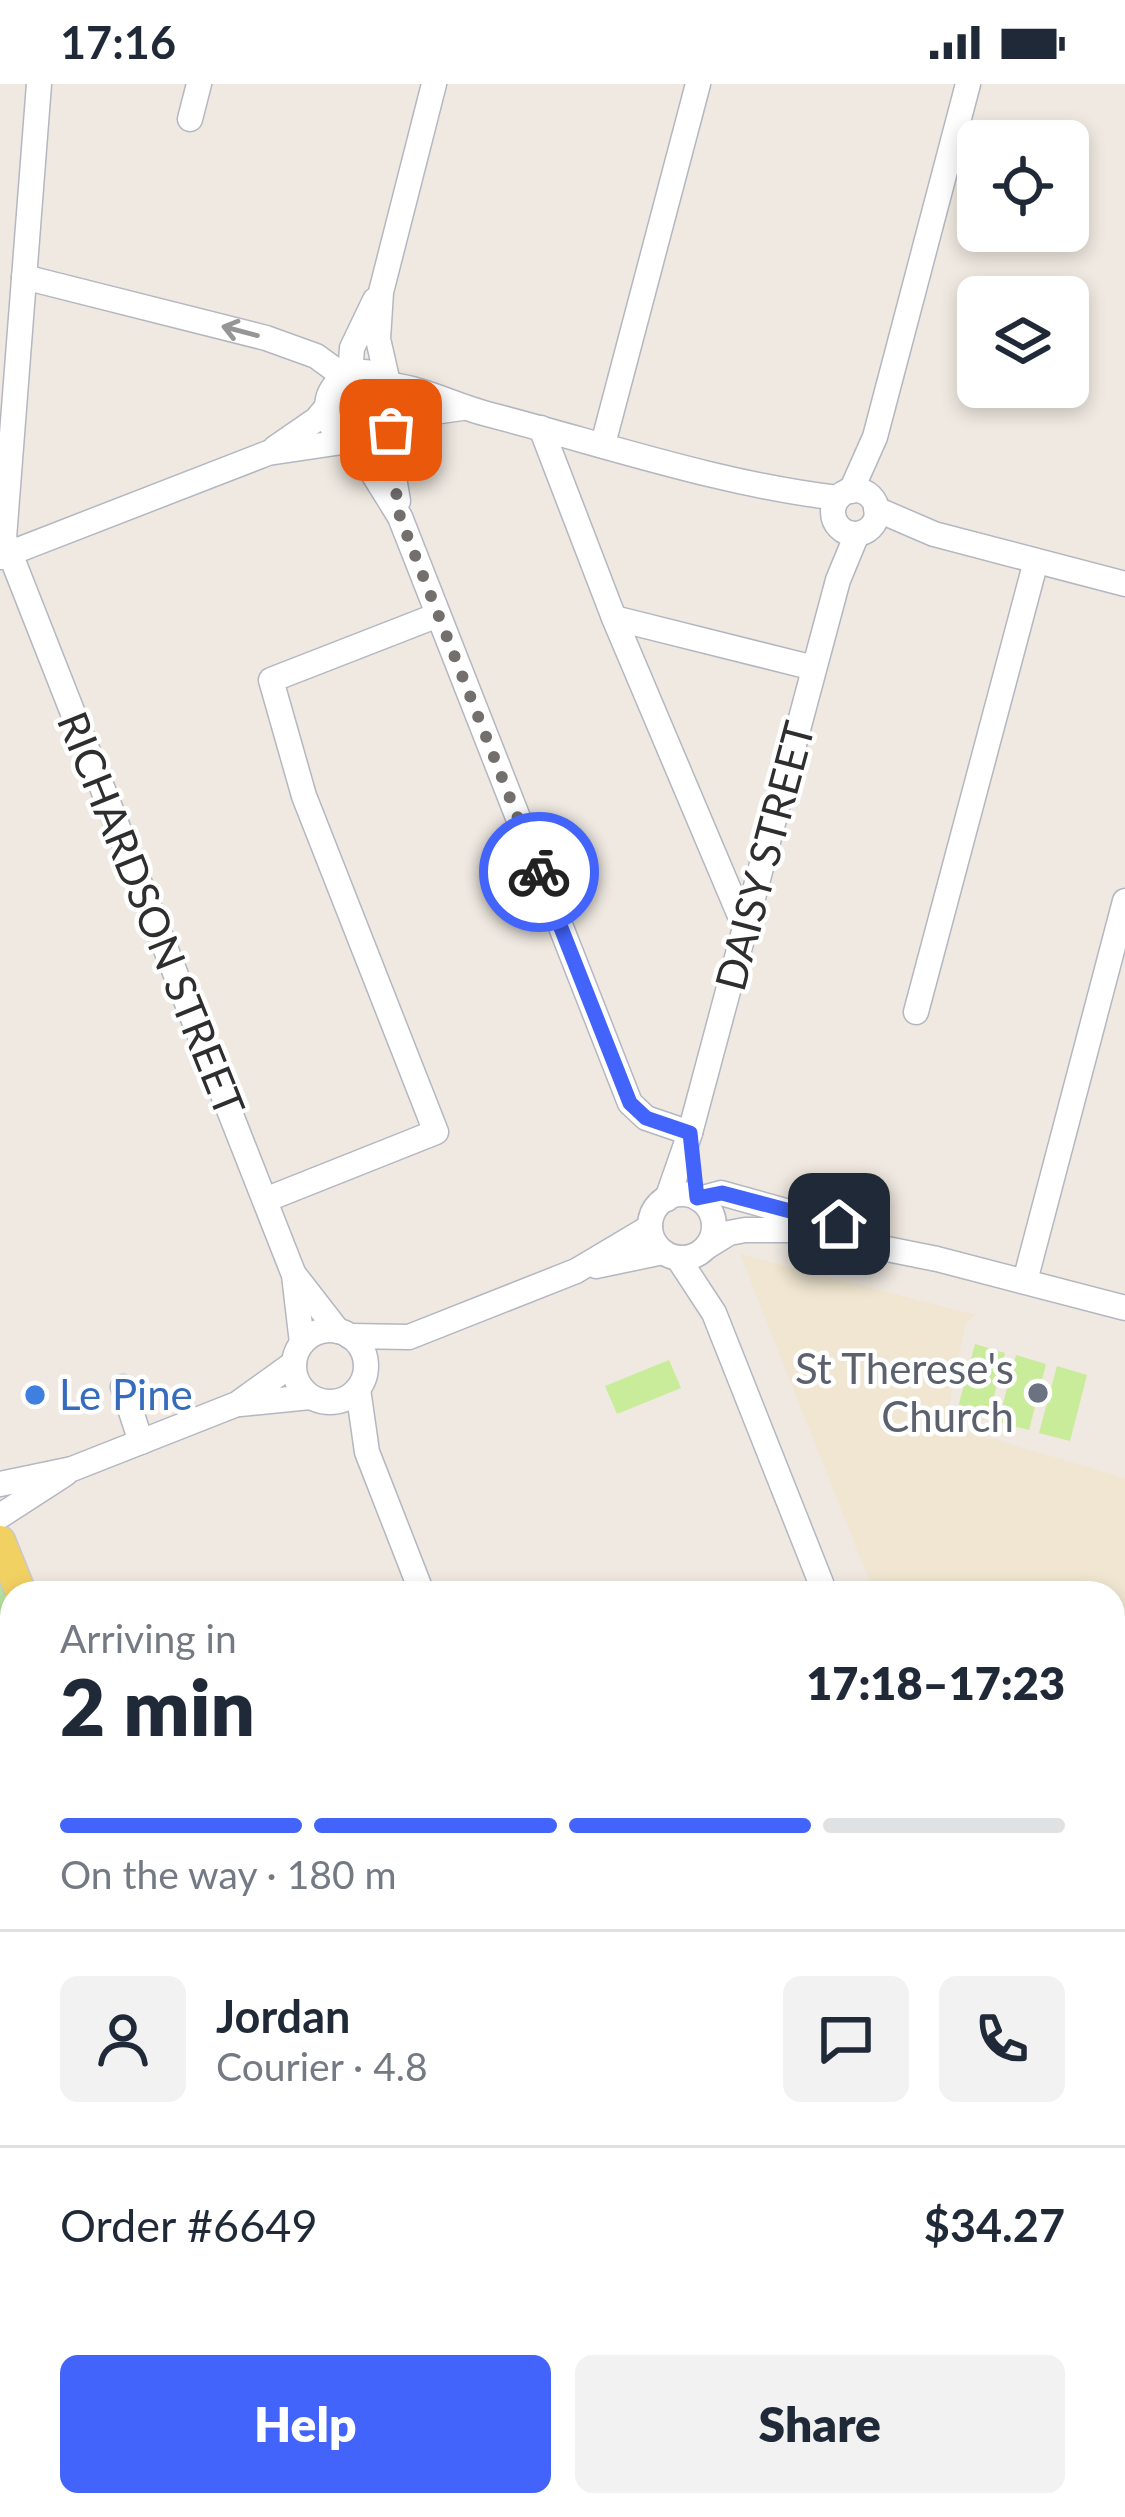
<!DOCTYPE html>
<html lang="en">
<head>
<meta charset="utf-8">
<style>
  :root { --surface:#fff; --page:#f2f2f3; --text:#1f2937; --muted:#747a83; --line:#e0e1e3; --accent:#4264fb }
  body { margin:0; font-family:Lato,sans-serif; background:var(--page); color:var(--text); height:100vh; display:flex; flex-direction:column; font-size:45px; white-space:nowrap }
  * { box-sizing:border-box; margin:0 }
  p { font-size:39px; color:var(--muted) }
  .icon { flex:none; width:66px; height:66px; fill:none; stroke:currentColor; stroke-width:2; stroke-linecap:round; stroke-linejoin:round }
  .map { position:relative; flex:1; overflow:hidden }
  .side { position:absolute; left:0px; top:1497px; width:1125px; height:936px; display:flex; flex-direction:column; background:var(--surface); border-radius:36px 36px 0 0; box-shadow:0 6px 18px #0003 }
  .side>* { flex:none }
  .buttons { position:absolute; left:957px; top:36px; display:grid; gap:24px }
  .buttons a { display:grid; place-items:center; width:132px; height:132px; border-radius:18px; background:var(--surface); box-shadow:0 6px 18px #0003; font-size:60px }
  .pin { position:absolute; display:grid; place-items:center; width:102px; height:102px; color:#fff; margin:-51px; border-radius:24px; box-shadow:0 6px 18px #0006 }
  .courier { position:absolute; display:grid; place-items:center; width:120px; height:120px; margin:-60px; border:9px solid #4264fb; border-radius:50%; background:#fff; color:#222; box-shadow:0 3px 15px #0007 }
  .headline em { font-style:normal; font-weight:800 }
  .headline div { display:flex; flex-direction:column-reverse }
  .headline { display:flex; align-items:center; justify-content:space-between; height:204px; padding:0 60px }
  h1 { font-size:78px; font-weight:800; line-height:90px }
  .bar { display:grid; grid-template-columns:repeat(4,1fr); gap:18px 12px; align-content:center; height:144px; padding:0 60px }
  .bar i { height:15px; border-radius:9px; background:var(--line) }
  .bar .current { background:var(--accent) }
  .bar p { grid-column:span 4 }
  .line { display:flex; align-items:center; gap:30px; padding:0 60px; border-top:3px solid var(--line) }
  .line div { flex:1 }
  .round { display:grid; place-items:center; flex:none; width:126px; height:126px; border-radius:18px; background:var(--page) }
  .action { display:flex; gap:24px; margin-top:auto; padding:24px 60px }
  .action a { flex:1; height:138px; border-radius:18px; background:var(--accent); color:#fff; font-size:48px; font-weight:800; line-height:138px; text-align:center }
  .action a+a { background:var(--page); color:var(--text) }
  .status { display:flex; justify-content:space-between; align-items:center; height:84px; padding:0 60px; background:var(--surface); direction:ltr }
  .status svg { height:33px; fill:currentColor }
  .map>svg:first-child { display:block }
  .education { fill:#f0e6d1 }
  .green { fill:#b6e59e }
  .pitch { fill:#c9ec9a }
  .lines { fill:none; stroke-linecap:round; stroke-linejoin:round }
  .minor-casing { stroke:#b4b7c1; stroke-width:27 }
  .major-casing { stroke:#c9c9c9; stroke-width:33 }
  .path { stroke:#c9c9c9; stroke-width:3; stroke-dasharray:9 6; stroke-linecap:butt }
  .minor { stroke:#fff; stroke-width:24 }
  .major { stroke:#f2d163; stroke-width:30 }
  .tram { stroke:#a3a6b8; stroke-width:3 }
  .oneway { stroke:#969696 }
  .done { stroke:#726f6d; stroke-width:12; stroke-dasharray:0 21.6 }
  .route { stroke:#4264fb; stroke-width:15 }
  .worship-dot { fill:#6b7280; stroke:#fff; stroke-width:4.5 }
  .shop-dot { fill:#3f7fe0; stroke:#fff; stroke-width:4.5 }
  .labels { text-anchor:middle; stroke-width:9; stroke-linejoin:round; paint-order:stroke }
  .street-label { font-size:42px; fill:#2e2e2e; stroke:#fff }
  .worship-label { font-size:42px; fill:#5b616d; stroke:#fff; text-anchor:end }
  .shop-label { font-size:42px; fill:#366cbe; stroke:#fff; text-anchor:start }
</style>
</head>
<body>
<div class="status"><b>17:16</b><svg viewBox="0 0 49 12"><path d="M0 12V9h3v3zM5 12V6h3v6zM10 12V3h3v9zM15 12V0h3v12zM26 1h20v11H26zM47 4h2v5h-2z"/></svg></div>
<div class="map">
<svg width="1125" height="2433" viewBox="0 0 1125 2433">
  <rect width="100%" height="100%" fill="#efe9e1"/>
  <polygon class="education" points="740,1170 976,1231 966,1239 945,1341 1125,1394 1125,1527 1113,1533 1113,1509 874,1509"/>
  <g class="green">
    <polygon points="0,1483 12,1514 12,1728 0,1698"/>
    <polygon points="1113,1930 1125,1932 1125,2032 1113,2077"/>
    <polygon points="813,2421 1020,2421 1017,2433 818,2433"/>
  </g>
  <g class="pitch">
    <polygon points="975,1260 1005,1269 988,1335 957,1327"/>
    <polygon points="1016,1271 1046,1280 1029,1346 998,1338"/>
    <polygon points="669,1276 681,1304 617,1330 605,1302"/>
    <polygon points="1057,1282 1087,1291 1070,1357 1039,1349"/>
  </g>
  <g class="lines">
    <defs>
      <g id="minor">
        <polyline points="39,0 4,454 294,1191 302,1259"/>
        <polyline points="190,35 199,0"/>
        <polyline points="24,193 266,254 316,272 345,293"/>
        <circle cx="363" cy="324" r="36"/>
        <polyline points="350,291 352,264 375,216"/>
        <polyline points="388,299 378,255 381,208 434,0"/>
        <path d="M390,301C425,305 453,321 487,330C603,360 719,400 838,414"/>
        <polyline points="398,333 462,324"/>
        <polyline points="397,339 392,382 398,417"/>
        <polyline points="541,344 614,534 746,846"/>
        <polyline points="354,359 400,433 630,1019 646,1034 690,1049"/>
        <polyline points="603,360 698,0"/>
        <polyline points="275,364 317,335 327,323"/>
        <circle cx="855" cy="428" r="22"/>
        <polyline points="851,407 875,353 968,0"/>
        <polyline points="876,425 934,450 1125,500"/>
        <polyline points="0,473 268,369 349,357"/>
        <polyline points="614,534 814,584"/>
        <polyline points="916,928 1036,477"/>
        <circle cx="682" cy="1142" r="32"/>
        <polyline points="667,1115 690,1049 838,496 857,450"/>
        <polyline points="699,1115 721,1109 861,1148"/>
        <polyline points="265,1116 436,1048 304,712 271,596 438,531"/>
        <polyline points="708,1162 729,1149 745,1146 792,1146 937,1175 1125,1224"/>
        <polyline points="678,1174 714,1229 825,1509"/>
        <polyline points="596,1182 663,1168"/>
        <polyline points="296,1193 338,1247"/>
        <polyline points="1025,1197 1125,817"/>
        <circle cx="330" cy="1282" r="36"/>
        <polyline points="349,1252 409,1253 576,1187 650,1143"/>
        <polyline points="123,1303 141,1358"/>
        <polyline points="358,1305 367,1368 422,1509"/>
        <polyline points="240,1320 310,1313"/>
        <polyline points="0,1400 72,1385 237,1320 294,1279"/>
        <polyline points="0,1432 65,1390"/>
        <polyline points="1113,1916 1125,1918"/>
        <polyline points="0,2303 12,2306"/>
        <polyline points="1113,2352 1125,2360"/>
        <polyline points="769,2421 774,2433"/>
      </g>
      <g id="major">
        <polyline points="0,1457 21,1509"/>
        <polyline points="0,1732 12,1762"/>
        <polyline points="1113,2199 1125,2155"/>
        <polyline points="273,2421 278,2433"/>
        <polyline points="382,2421 387,2433"/>
        <polyline points="1052,2433 1055,2421"/>
      </g>
    </defs>
    <use href="#minor" class="minor-casing"/>
    <use href="#major" class="major-casing"/>
    <g class="path">
      <polyline points="820,2433 821,2421"/>
      <polyline points="974,2433 976,2421"/>
    </g>
    <use href="#minor" class="minor"/>
    <use href="#major" class="major"/>
    <g class="tram">
      <polyline points="0,1574 12,1604"/>
      <polyline points="0,1604 12,1634"/>
      <polyline points="323,2421 328,2433"/>
    </g>
  </g>
  <defs><path id="oneway-shaft" d="M-6 0H5M1.5-3L5.5 0L1.5 3" fill="none" stroke-width="1.6" stroke-linecap="round" stroke-linejoin="round" transform="scale(3)"/></defs>
  <use class="oneway" href="#oneway-shaft" transform="translate(240 247) rotate(-165)"/>
  <g class="lines">
    <polyline class="done" points="391,346 397,336 392,382 400,433 539,788"/>
    <polyline class="route" points="539,788 630,1019 646,1034 690,1049 697,1114 722,1109 839,1140"/>
  </g>
  <circle class="worship-dot" cx="1038" cy="1309" r="12"/>
  <circle class="shop-dot" cx="35" cy="1311" r="12"/>
  <g class="labels">
    <g class="street-label">
      <text transform="translate(765 772) rotate(-75)" y="15">DAISY STREET</text>
      <text transform="translate(151 830) rotate(68)" y="15">RICHARDSON STREET</text>
    </g>
    <g class="worship-label">
      <text x="1014" y="1300">St Therese's<tspan x="1014" dy="48">Church</tspan></text>
    </g>
    <g class="shop-label">
      <text x="59" y="1326">Le Pine</text>
    </g>
  </g>
</svg>
<div class="buttons">
<a><svg class="icon" aria-label="locate" viewBox="0 0 24 24"><circle cx="12" cy="12" r="6"/><path d="M12 2v4M12 18v4M2 12h4M18 12h4"/></svg></a>
<a><svg class="icon" aria-label="layers" viewBox="0 0 24 24"><path d="M12 4l9 5-9 5-9-5zM3 14l9 5 9-5"/></svg></a>
</div>
<div class="pin" style="left:391px;top:346px;background:#ea580c"><svg class="icon" aria-label="bag" viewBox="0 0 24 24"><path d="M5 8h14l-1 12H6zM9 8a3 3 0 0 1 6 0"/></svg></div>
<div class="pin" style="left:839px;top:1140px;background:#1f2937"><svg class="icon" aria-label="home" viewBox="0 0 24 24"><path d="M3 11l9-7 9 7M6 9v11h12V9"/></svg></div>
<div class="courier" style="left:539px;top:788px"><svg class="icon" aria-label="bike" viewBox="0 0 24 24"><circle cx="6" cy="16" r="4"/><circle cx="18" cy="16" r="4"/><path d="M6 16l4-8h5l3 8M10 8l3 8H6M13 5h3"/></svg></div>
<section class="side">
<div class="headline"><div><h1>2 min</h1><p>Arriving in</p></div><em>17:18–17:23</em></div>
<div class="bar"><i class="current"></i><i class="current"></i><i class="current"></i><i></i><p>On the way · 180 m</p></div>
<div class="line" style="height:216px"><a class="round"><svg class="icon" aria-label="person" viewBox="0 0 24 24"><circle cx="12" cy="8" r="4"/><path d="M4 21q1-7 8-7t8 7"/></svg></a><div><b>Jordan</b><p>Courier · 4.8</p></div><a class="round"><svg class="icon" aria-label="chat" viewBox="0 0 24 24"><path d="M4 5h16v11H9l-5 4z"/></svg></a><a class="round"><svg class="icon" aria-label="phone" viewBox="0 0 24 24"><path d="M5 4h4l2 5-3 2q2 4 5 5l2-3 5 2v4C11 20 4 13 5 4z"/></svg></a></div>
<div class="line" style="height:156px"><div>Order #6649</div><b>$34.27</b></div>
<div class="action"><a>Help</a><a>Share</a></div>
</section>
</div>
</body>
</html>
